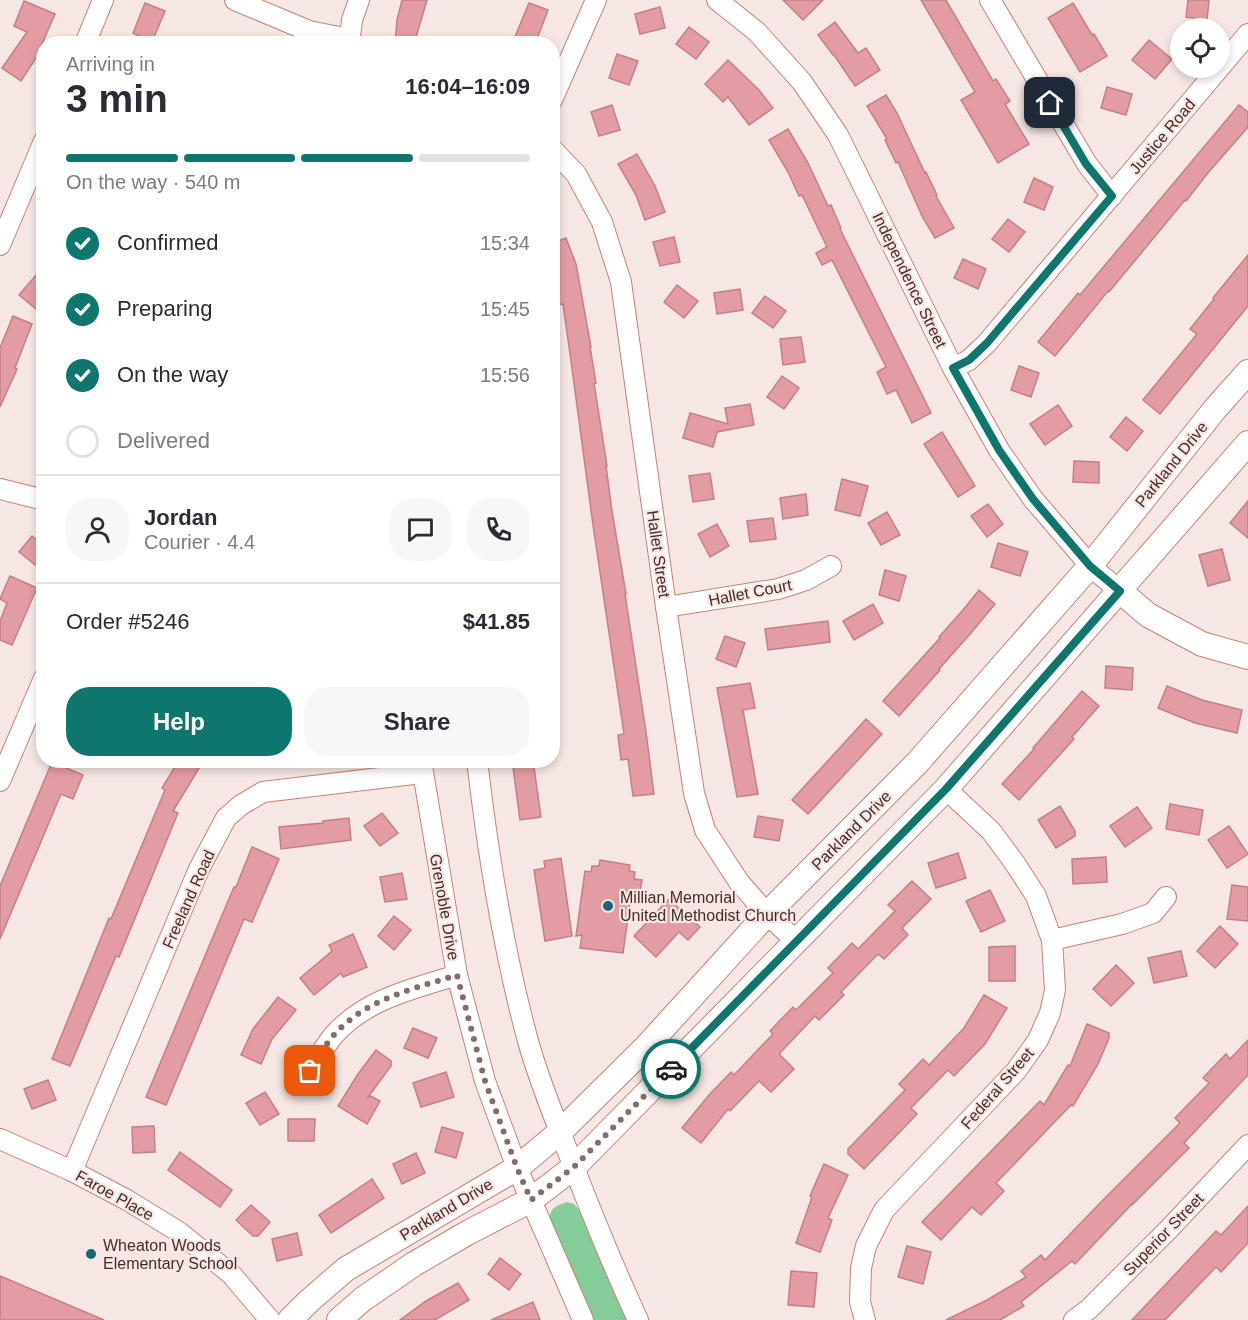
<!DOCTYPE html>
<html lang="en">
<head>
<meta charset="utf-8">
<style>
  :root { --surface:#fff; --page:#f7f7f7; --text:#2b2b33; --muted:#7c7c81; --line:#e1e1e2; --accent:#0f766e }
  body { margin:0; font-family:Helvetica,sans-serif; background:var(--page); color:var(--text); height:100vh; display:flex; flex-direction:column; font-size:22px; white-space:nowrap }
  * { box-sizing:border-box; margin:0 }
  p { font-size:20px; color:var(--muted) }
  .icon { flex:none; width:33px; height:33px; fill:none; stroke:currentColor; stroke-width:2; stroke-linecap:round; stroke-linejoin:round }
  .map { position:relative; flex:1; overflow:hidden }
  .details { position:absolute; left:36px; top:36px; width:524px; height:732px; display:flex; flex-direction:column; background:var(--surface); border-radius:24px; box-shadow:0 3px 9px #0003 }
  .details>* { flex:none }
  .tools { position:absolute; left:1170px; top:18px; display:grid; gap:12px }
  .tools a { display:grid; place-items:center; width:60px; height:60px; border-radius:50%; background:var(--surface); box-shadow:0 3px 9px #0003; font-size:30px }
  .pin { position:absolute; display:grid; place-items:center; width:51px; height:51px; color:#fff; margin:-26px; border-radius:12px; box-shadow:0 3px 9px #0006 }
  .courier { position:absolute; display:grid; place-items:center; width:60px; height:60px; margin:-30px; border:4px solid #0f766e; border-radius:50%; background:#fff; color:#222; box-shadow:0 2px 8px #0007 }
  .head em { font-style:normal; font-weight:700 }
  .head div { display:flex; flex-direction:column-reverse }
  .head { display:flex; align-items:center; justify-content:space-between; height:102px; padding:0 30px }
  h1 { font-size:39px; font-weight:700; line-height:45px }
  .bar { display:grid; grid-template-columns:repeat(4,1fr); gap:9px 6px; align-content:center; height:72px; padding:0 30px }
  .bar i { height:8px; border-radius:4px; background:var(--line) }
  .bar .on { background:var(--accent) }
  .bar p { grid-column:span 4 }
  .line { display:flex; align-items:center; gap:15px; padding:0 30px; border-top:2px solid var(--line) }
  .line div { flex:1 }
  .round { display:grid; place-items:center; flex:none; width:63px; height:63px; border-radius:24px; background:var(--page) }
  ol { padding:0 30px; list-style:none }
  li { display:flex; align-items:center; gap:18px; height:66px }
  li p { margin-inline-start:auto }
  li .icon { padding:6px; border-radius:50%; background:var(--accent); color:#fff; stroke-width:4 }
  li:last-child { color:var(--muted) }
  li i { width:33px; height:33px; border:3px solid var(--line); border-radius:50% }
  .action { display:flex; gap:12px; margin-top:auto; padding:12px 30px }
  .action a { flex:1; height:69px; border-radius:24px; background:var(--accent); color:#fff; font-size:24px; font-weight:700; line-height:69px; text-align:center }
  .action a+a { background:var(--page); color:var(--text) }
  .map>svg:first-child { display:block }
  .green { fill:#85cd98 }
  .building { fill:#e39ca4; stroke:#c37f87; stroke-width:1.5 }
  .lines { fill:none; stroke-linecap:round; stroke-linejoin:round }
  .minor-casing { stroke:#c58275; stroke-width:22 }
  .tertiary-casing { stroke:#c58275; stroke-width:26 }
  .minor { stroke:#fff; stroke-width:20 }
  .tertiary { stroke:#fff; stroke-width:24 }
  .done { stroke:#846d68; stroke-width:6; stroke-dasharray:0 10.8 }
  .route { stroke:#0f766e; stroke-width:8 }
  .poi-dot { fill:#1b6572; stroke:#f6e7e4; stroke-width:2 }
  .labels { text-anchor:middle; stroke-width:4.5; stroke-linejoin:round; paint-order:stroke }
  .street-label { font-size:16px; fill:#472c26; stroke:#f6e7e4 }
  .poi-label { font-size:16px; fill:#472c26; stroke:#f6e7e4; text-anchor:start }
</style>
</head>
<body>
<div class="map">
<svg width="1248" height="1320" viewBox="0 0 1248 1320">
  <rect width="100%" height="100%" fill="#f6e7e4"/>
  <path class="green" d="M567,1202L574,1204L580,1211L628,1320H589L549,1224C548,1210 554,1206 567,1202Z"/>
  <g class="building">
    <polygon points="402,0 427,0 414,44 395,44 397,20"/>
    <polygon points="783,0 823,0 803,20"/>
    <polygon points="921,0 946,0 993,81 996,79 1010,101 1005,104 1029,144 998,163 961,100 975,92"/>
    <polygon points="1188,0 1209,0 1207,20 1186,17"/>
    <polygon points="24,1 55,14 36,58 21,81 2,68 27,32 14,26"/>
    <polygon points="145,3 165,11 152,42 133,33"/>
    <polygon points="529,3 548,10 535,44 512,44"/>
    <polygon points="1073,3 1092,35 1094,34 1107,56 1080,72 1048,18"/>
    <polygon points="660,7 665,28 640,34 635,14"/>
    <polygon points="835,22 858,53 866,48 880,70 855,86 834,55 833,55 818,35"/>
    <polygon points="689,27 709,42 696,59 676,44"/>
    <polygon points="1149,40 1172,59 1155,79 1132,60"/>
    <polygon points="617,54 638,61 629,85 609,78"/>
    <polygon points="728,60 759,90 773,108 749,125 728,97 723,102 705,84"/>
    <polygon points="1107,87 1132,94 1126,115 1101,108"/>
    <polygon points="886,95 897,113 925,173 926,172 937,195 936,196 954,228 935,238 922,216 898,162 896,163 885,140 887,139 867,106"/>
    <polygon points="612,105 620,130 599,136 591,112"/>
    <polygon points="1239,105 1248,112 1248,127 1207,174 1186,201 1185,200 1109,292 1108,291 1055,356 1038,342 1078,293 1080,295"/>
    <polygon points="788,129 808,163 828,206 831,205 841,228 840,229 931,413 912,423 896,390 887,394 877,372 886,367 832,260 822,265 816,253 827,247 802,195 799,196 788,172 769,140"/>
    <polygon points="637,154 655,186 665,212 645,220 636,195 618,164"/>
    <polygon points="1034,178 1053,187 1044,210 1024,202"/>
    <polygon points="1008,219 1025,232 1009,252 992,239"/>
    <polygon points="674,237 680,262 660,266 653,242"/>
    <polygon points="566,238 576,264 591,347 590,347 596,383 594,383 607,466 606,466 612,511 626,594 625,594 646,732 654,794 633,796 628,759 621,760 618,735 624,734 593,525 571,361 563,304 552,306 552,243"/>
    <polygon points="1248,255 1248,306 1160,414 1143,400 1197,334 1190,329 1214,299 1213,298"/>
    <polygon points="963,259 986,269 978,289 954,278"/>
    <polygon points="44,266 44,300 36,309 19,295"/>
    <polygon points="677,285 698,301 684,318 664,302"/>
    <polygon points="740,289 743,310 717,314 714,293"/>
    <polygon points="765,296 786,311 773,328 752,313"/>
    <polygon points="13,316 32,324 15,368 17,369 0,407 0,348"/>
    <polygon points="801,337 805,362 783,365 780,339"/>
    <polygon points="1019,366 1039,373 1031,397 1011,390"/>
    <polygon points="782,376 799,388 784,409 767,397"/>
    <polygon points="750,404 754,425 717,432 713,447 683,438 690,413 728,424 725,408"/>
    <polygon points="1058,405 1072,426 1045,445 1030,424"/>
    <polygon points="1126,417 1143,431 1127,451 1110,437"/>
    <polygon points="942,432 975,486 958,497 924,444"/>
    <polygon points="1074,461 1099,462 1099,483 1073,482"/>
    <polygon points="710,473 714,499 693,502 689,476"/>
    <polygon points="842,479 868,486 860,516 835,510"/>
    <polygon points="806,494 808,515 783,519 780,498"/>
    <polygon points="1248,501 1248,538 1230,523"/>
    <polygon points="988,504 1003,524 987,537 971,516"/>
    <polygon points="887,512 900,535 881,545 868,523"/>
    <polygon points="773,518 776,539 750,542 747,521"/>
    <polygon points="717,524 729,546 710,557 698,534"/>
    <polygon points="32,536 44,545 44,572 19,552"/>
    <polygon points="998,543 1028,552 1020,576 991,567"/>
    <polygon points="1222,549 1230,580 1208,586 1199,555"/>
    <polygon points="885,570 906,576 899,601 879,595"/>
    <polygon points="10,576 37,588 12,645 0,640 0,621 7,603 0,599"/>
    <polygon points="979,590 995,604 971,633 939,669 940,670 899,716 883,701 940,638 939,637 963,610"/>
    <polygon points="873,604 883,623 854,640 843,621"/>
    <polygon points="828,621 830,642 768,650 765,629"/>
    <polygon points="725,636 745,643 736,667 716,659"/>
    <polygon points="1106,666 1133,668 1132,690 1105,688"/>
    <polygon points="750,683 755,708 743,710 758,794 737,797 717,688"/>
    <polygon points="1167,686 1202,700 1242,710 1237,733 1195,723 1158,708"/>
    <polygon points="1082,691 1099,706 1072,737 1074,739 1019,800 1002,784 1034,749 1033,748"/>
    <polygon points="866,719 882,734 808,814 792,800"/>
    <polygon points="179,760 193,760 201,765 173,811 178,813 119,957 116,956 70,1066 52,1059 109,918 111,919 165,790 162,788"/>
    <polygon points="512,760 533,760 541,817 520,820"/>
    <polygon points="52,762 83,775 73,799 61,794 0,939 0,886"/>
    <polygon points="1170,804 1203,810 1199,835 1166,829"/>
    <polygon points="1060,806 1075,831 1075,836 1056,848 1038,820"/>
    <polygon points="1137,807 1152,828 1125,847 1110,826"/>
    <polygon points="382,813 398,833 380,846 364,826"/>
    <polygon points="758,816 783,820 779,841 754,837"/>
    <polygon points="349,818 351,840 281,849 279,827 323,823 323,821"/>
    <polygon points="1229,826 1248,854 1227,868 1208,840"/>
    <polygon points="252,847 279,859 252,922 244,919 166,1105 146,1097 220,920 234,887 236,887"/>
    <polygon points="958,853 966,878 936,888 928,863"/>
    <polygon points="1106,857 1107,882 1073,884 1072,859"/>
    <polygon points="561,858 572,936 545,941 534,870 545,868 544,861"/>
    <polygon points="600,860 630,865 629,871 635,872 634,879 642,880 639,897 631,896 623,953 580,948 582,935 576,936 585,871 591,872 592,866 599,866"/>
    <polygon points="402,873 407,899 385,902 380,877"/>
    <polygon points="912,881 931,899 902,928 908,935 884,959 878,954 841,992 844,995 819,1020 815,1016 779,1054 794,1069 771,1092 759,1081 730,1111 728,1109 701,1143 682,1128 709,1095 731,1072 734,1075 773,1034 770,1031 793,1007 796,1010 833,973 828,968 852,943 858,949 895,911 888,905"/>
    <polygon points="1232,885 1248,887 1248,921 1227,919"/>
    <polygon points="990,890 1005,921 981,932 966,901"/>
    <polygon points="669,899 700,927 688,940 679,932 656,957 634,936"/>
    <polygon points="394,916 411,930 394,950 378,936"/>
    <polygon points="1220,926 1238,944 1215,968 1197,951"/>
    <polygon points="353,934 367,967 343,977 341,973 314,995 300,978 332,951 329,945"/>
    <polygon points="1015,946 1015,981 989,981 989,947"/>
    <polygon points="1181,951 1187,976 1154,983 1148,958"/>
    <polygon points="1116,965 1134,983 1111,1006 1093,989"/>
    <polygon points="984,995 1007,1008 985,1044 954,1076 948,1070 911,1108 917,1114 864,1169 848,1154 848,1149 905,1090 899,1084 923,1059 929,1065 964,1028"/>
    <polygon points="278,997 296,1010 272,1039 261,1064 241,1055 253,1029"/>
    <polygon points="1087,1024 1109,1033 1109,1038 1098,1064 1073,1106 1071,1105 996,1183 1004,1191 981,1215 972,1207 941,1240 922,1222 1040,1101 1044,1105 1068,1065 1070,1066"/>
    <polygon points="413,1028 437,1038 428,1058 404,1048"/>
    <polygon points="1248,1040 1248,1075 1184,1143 1189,1148 1133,1204 1133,1203 1075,1264 1072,1261 1021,1302 1024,1306 1000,1320 946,1320 987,1300 1026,1277 1021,1271 1041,1255 1045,1260 1104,1199 1180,1123 1175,1118 1209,1083 1203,1078 1226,1054 1230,1059"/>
    <polygon points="376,1050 391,1061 391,1066 368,1097 371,1096 380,1101 367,1124 338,1106 358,1074"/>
    <polygon points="446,1072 454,1097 421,1107 413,1083"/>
    <polygon points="48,1080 56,1100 32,1109 24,1089"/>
    <polygon points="265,1092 279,1114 260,1125 246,1103"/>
    <polygon points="288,1119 315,1119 314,1141 288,1141"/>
    <polygon points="154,1126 155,1152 133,1153 132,1127"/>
    <polygon points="442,1127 463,1133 456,1158 435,1152"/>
    <polygon points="180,1152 232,1190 220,1207 168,1170"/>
    <polygon points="416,1153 425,1173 402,1184 393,1164"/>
    <polygon points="824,1164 848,1175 828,1218 832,1220 820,1252 796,1243 812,1197 810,1196"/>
    <polygon points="372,1179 384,1198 331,1233 319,1215"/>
    <polygon points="251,1205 270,1222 258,1236 253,1236 236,1220"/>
    <polygon points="1248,1206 1248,1243 1221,1272 1216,1267 1165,1320 1132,1320 1216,1231 1221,1235"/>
    <polygon points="297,1233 302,1255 277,1261 272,1239"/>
    <polygon points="907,1246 931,1252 923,1284 898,1277"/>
    <polygon points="500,1258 521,1274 509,1290 488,1274"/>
    <polygon points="791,1271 817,1273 814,1307 788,1305"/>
    <polygon points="0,1276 104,1320 0,1320"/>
    <polygon points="458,1283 469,1300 435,1320 400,1320 426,1301"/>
    <polygon points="533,1302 540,1320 491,1320"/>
  </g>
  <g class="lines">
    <defs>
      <g id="minor">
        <polyline points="235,0 309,31 349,39"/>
        <polyline points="717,0 757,32 802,82 838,135 953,368 999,450 1033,499 1076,549 1090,566 1120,591"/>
        <polyline points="990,0 1087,164 1112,196"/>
        <polyline points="85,44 103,0"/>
        <polyline points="349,44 352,20 359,0"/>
        <polyline points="552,100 596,0"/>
        <polyline points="552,149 576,174 602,222 621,282 666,607 694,793 705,830 739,882 767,914 797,942"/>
        <polyline points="0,245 44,141"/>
        <polyline points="953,368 969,360 987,343 1248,34"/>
        <polyline points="0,489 44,500"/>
        <polyline points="666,607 778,589 806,580 831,566"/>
        <polyline points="421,760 457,975 485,1081 517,1168 583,1320"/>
        <path d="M477,760C488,855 503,949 528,1041C539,1081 555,1119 570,1157C591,1212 613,1266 638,1320"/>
        <polyline points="0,781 44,678"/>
        <polyline points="1052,940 1122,924 1153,913 1166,897"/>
        <path d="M310,1071C318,1059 324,1047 333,1036C365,999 413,989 457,975"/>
        <polyline points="0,1139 72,1171 127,1200 179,1232 231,1274 270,1320"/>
        <polyline points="72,1171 199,869 226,818 241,805 263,792 422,773"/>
        <polyline points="865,1320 860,1302 861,1268 866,1246 884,1210 1016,1071 1038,1040 1050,1013 1055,990 1052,940 1036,896 1014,862 991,831 946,789"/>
        <polyline points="1074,1320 1089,1309 1168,1230 1248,1145"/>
      </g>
      <g id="tertiary">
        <polyline points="1120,591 1148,615 1202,644 1248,657"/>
        <polyline points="290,1320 309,1301 346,1269 517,1168 560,1132 646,1047 767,914 918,762 1090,566 1215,409 1248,372"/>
        <polyline points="339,1320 363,1299 414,1264 469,1232 531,1200 574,1167 946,789 1248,443"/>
      </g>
    </defs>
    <use href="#minor" class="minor-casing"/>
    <use href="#tertiary" class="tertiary-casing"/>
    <use href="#minor" class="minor"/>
    <use href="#tertiary" class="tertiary"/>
  </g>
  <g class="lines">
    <path class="done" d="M310,1071C317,1059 324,1047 333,1036C365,999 413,989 457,975L485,1081L517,1168L531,1200L574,1167L671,1069"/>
    <polyline class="route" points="671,1069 946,789 1120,591 1090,566 1033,499 999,450 953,368 969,360 987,343 1112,196 1086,164 1050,103"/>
  </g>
  <g class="poi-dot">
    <circle cx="608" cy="906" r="6"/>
    <circle cx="91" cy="1254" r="6"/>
  </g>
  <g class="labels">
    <g class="street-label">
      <text transform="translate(1162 136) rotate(-50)" y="6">Justice Road</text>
      <text transform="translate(910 280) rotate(64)" y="6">Independence Street</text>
      <text transform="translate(1171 464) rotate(-51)" y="6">Parkland Drive</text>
      <text transform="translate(659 554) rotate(82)" y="6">Hallet Street</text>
      <text transform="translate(750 592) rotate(-11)" y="6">Hallet Court</text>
      <text transform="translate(851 830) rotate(-45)" y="6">Parkland Drive</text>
      <text transform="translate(188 899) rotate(-66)" y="6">Freeland Road</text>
      <text transform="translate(445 907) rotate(80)" y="6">Grenoble Drive</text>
      <text transform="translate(997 1088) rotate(-49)" y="6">Federal Street</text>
      <text transform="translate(115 1195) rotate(29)" y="6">Faroe Place</text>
      <text transform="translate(446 1209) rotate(-31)" y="6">Parkland Drive</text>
      <text transform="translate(1163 1234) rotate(-46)" y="6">Superior Street</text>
    </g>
    <g class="poi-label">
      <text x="620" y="903">Millian Memorial<tspan x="620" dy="18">United Methodist Church</tspan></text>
      <text x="103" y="1251">Wheaton Woods<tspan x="103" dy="18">Elementary School</tspan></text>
    </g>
  </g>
</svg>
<div class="tools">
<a><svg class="icon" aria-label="locate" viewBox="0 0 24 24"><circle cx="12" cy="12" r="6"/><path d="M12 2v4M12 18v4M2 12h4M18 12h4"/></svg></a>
</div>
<div class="pin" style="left:310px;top:1071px;background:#ea580c"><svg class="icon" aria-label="bag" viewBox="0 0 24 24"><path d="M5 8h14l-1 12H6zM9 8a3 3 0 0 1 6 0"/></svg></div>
<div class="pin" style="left:1050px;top:103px;background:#1f2937"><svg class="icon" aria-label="home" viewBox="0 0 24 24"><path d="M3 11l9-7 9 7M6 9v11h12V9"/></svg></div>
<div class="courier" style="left:671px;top:1069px"><svg class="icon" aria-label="car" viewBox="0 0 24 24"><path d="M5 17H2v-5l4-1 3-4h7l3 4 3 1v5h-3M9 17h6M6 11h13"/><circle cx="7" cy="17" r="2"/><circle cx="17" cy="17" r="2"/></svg></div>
<section class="details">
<div class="head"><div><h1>3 min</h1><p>Arriving in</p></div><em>16:04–16:09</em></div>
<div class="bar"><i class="on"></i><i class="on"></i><i class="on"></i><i></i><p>On the way · 540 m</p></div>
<ol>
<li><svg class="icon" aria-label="check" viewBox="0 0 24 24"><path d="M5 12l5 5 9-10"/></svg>Confirmed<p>15:34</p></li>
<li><svg class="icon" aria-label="check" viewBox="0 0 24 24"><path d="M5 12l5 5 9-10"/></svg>Preparing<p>15:45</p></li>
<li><svg class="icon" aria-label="check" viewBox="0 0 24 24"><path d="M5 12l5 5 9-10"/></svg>On the way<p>15:56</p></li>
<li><i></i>Delivered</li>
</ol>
<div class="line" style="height:108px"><a class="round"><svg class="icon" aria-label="person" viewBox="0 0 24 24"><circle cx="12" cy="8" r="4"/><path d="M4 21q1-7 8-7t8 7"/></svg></a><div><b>Jordan</b><p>Courier · 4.4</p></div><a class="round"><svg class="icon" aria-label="chat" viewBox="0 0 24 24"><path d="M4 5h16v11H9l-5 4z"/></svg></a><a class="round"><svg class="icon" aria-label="phone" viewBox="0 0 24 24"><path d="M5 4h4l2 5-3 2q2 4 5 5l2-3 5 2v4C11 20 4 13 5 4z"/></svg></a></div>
<div class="line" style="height:78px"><div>Order #5246</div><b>$41.85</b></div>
<div class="action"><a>Help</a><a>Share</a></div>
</section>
</div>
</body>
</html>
